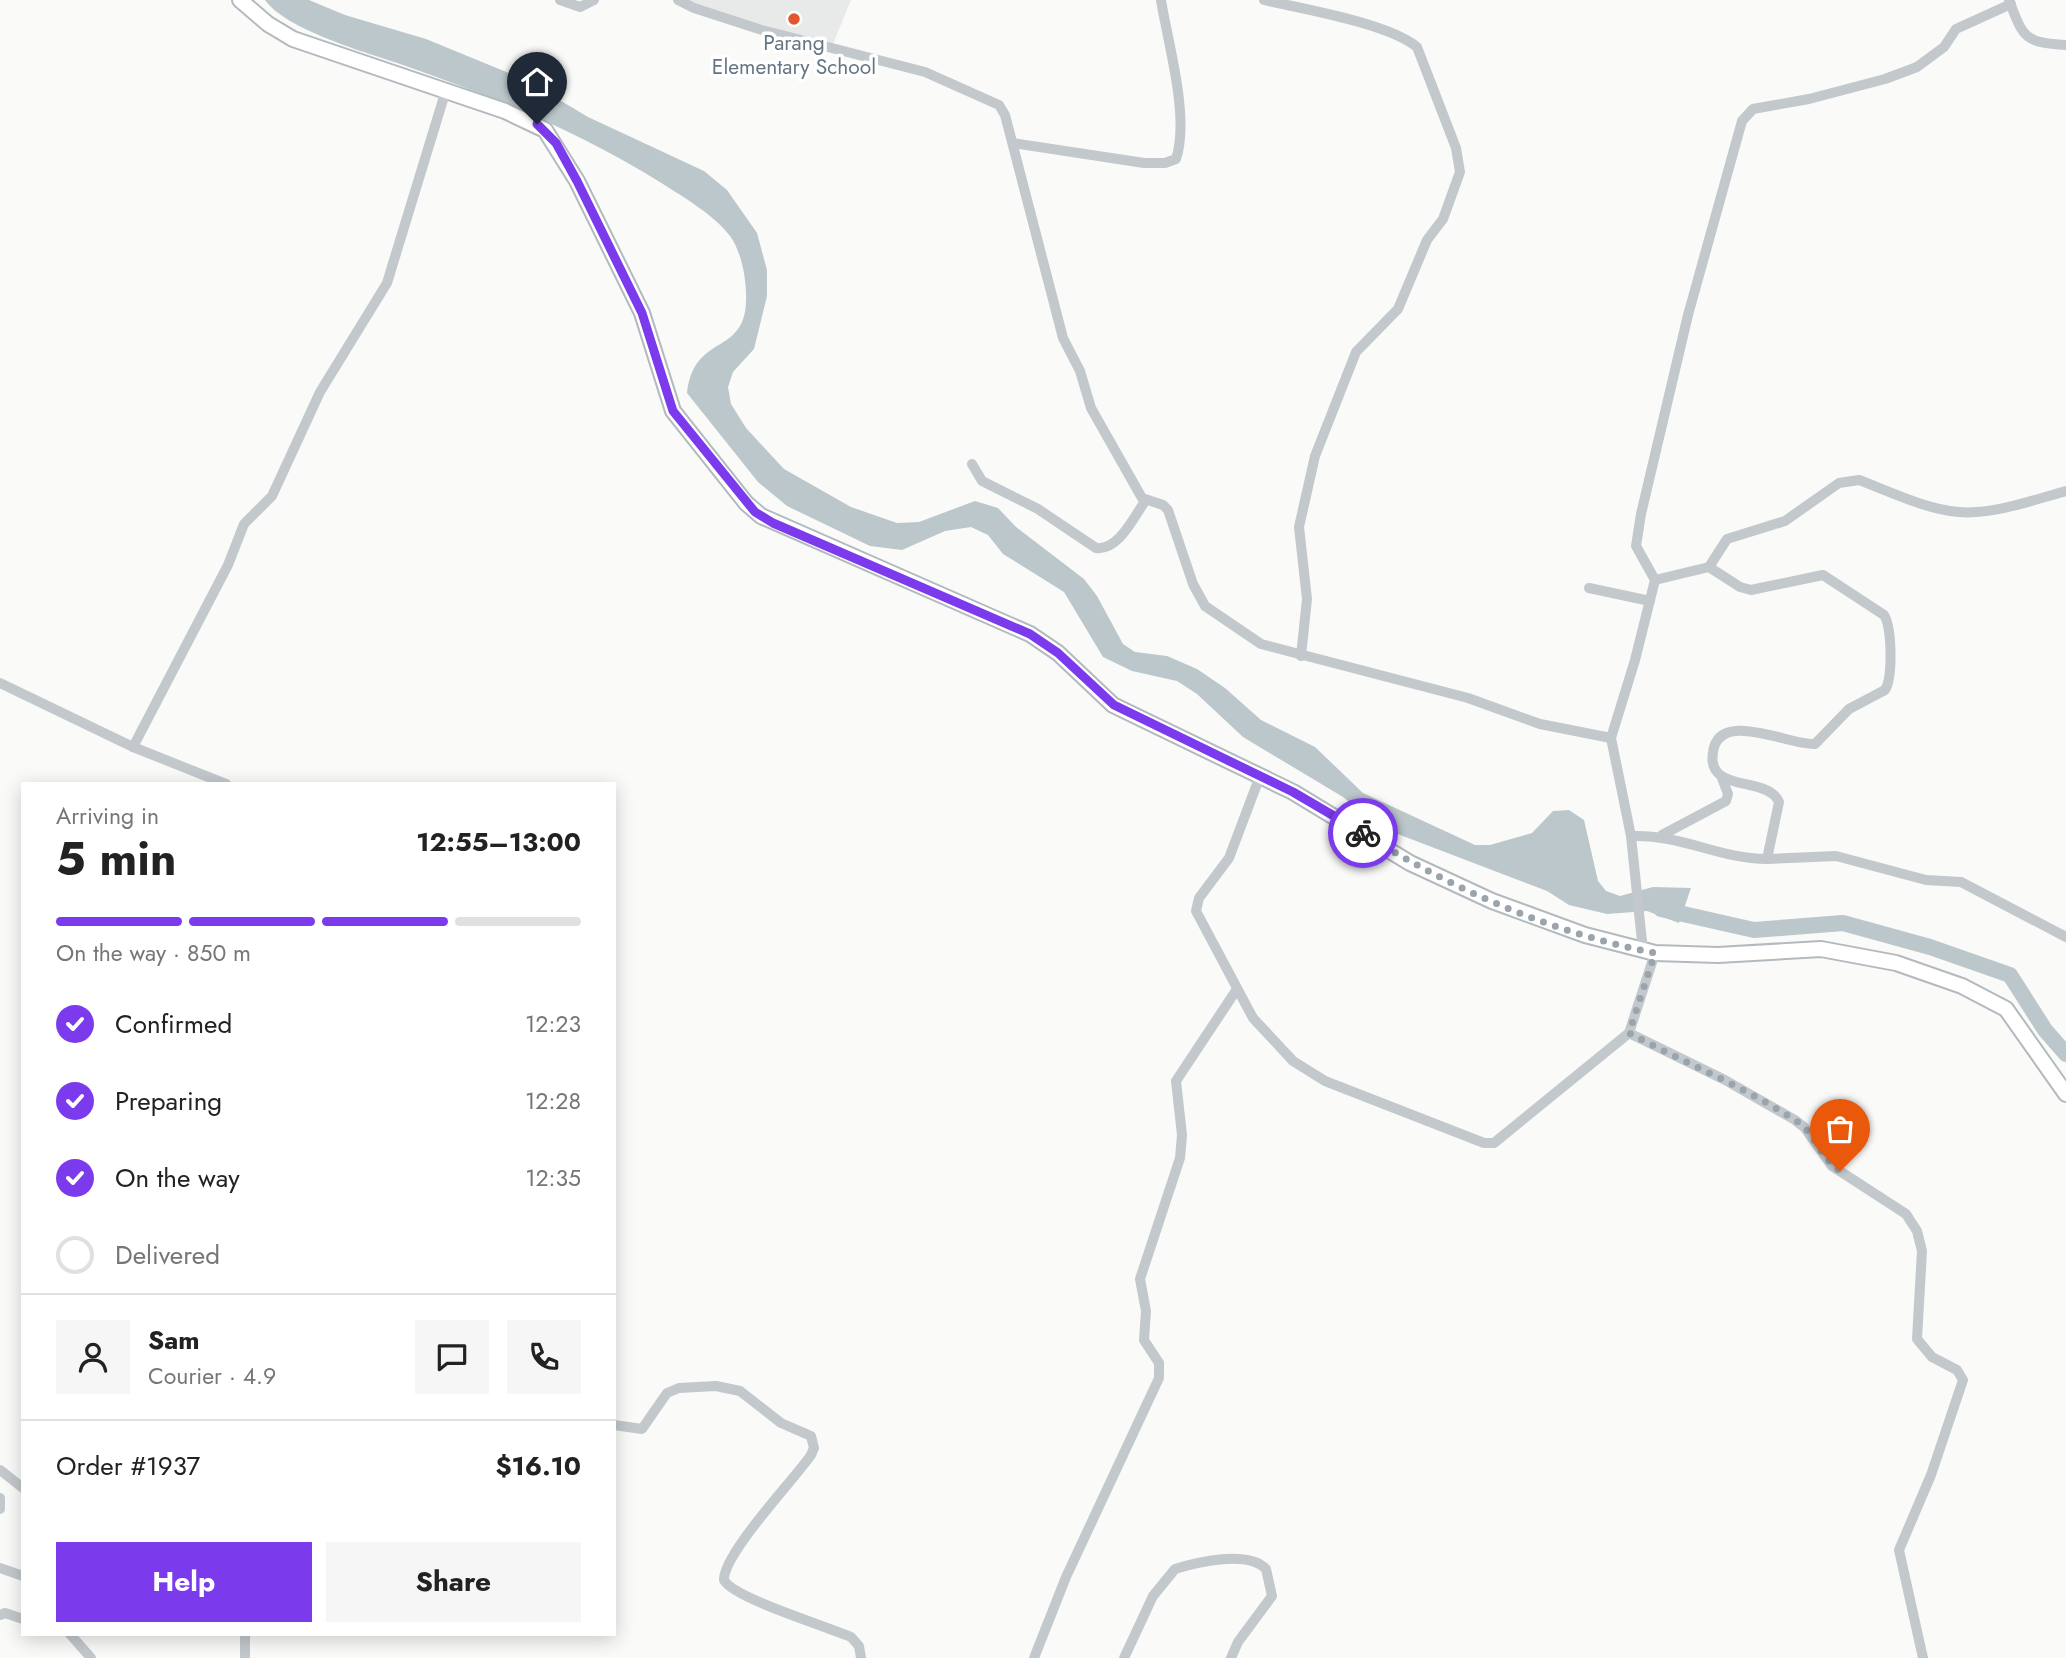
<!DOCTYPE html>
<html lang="en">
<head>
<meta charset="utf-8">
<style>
  :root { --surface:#fff; --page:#f6f6f6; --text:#222; --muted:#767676; --line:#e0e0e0; --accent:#7c3aed }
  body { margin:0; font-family:Jost,sans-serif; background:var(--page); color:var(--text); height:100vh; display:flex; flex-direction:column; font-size:26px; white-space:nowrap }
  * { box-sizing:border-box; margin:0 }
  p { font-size:23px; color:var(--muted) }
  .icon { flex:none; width:38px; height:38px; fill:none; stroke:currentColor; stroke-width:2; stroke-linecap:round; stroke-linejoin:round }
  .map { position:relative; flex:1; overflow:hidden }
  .side { position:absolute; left:21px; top:782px; width:595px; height:854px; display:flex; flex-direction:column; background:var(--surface); border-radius:0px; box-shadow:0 4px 18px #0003 }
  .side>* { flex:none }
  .pin { position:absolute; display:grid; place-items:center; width:60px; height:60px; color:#fff; margin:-72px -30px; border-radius:50% 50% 50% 0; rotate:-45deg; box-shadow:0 0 7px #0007 }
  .pin .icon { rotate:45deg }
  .courier { position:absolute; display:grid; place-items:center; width:70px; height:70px; margin:-35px; border:5px solid #7c3aed; border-radius:50%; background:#fff; color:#222; box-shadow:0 2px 9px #0007 }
  .overview em { font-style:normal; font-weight:700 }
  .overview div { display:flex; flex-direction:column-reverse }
  .overview { display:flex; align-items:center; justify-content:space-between; height:119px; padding:0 35px }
  h1 { font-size:46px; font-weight:700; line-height:52px }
  .bar { display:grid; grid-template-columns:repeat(4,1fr); gap:10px 7px; align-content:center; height:84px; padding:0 35px }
  .bar i { height:9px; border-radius:5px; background:var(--line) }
  .bar .selected { background:var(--accent) }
  .bar p { grid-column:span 4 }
  .line { display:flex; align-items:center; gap:18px; padding:0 35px; border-top:2px solid var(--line) }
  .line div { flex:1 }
  .round { display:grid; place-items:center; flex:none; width:74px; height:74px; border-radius:0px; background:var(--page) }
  ol { padding:0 35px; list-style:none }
  li { display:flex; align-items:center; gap:21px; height:77px }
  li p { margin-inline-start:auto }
  li .icon { padding:7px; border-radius:50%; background:var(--accent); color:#fff; stroke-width:4 }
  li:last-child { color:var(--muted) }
  li i { width:38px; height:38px; border:4px solid var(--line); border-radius:50% }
  .cta { display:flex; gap:14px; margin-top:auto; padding:14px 35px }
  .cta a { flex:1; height:80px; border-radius:0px; background:var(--accent); color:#fff; font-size:28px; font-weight:700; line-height:80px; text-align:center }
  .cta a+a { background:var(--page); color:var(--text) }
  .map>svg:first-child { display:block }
  .built { fill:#e8e9e9 }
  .water { fill:#bbc7cb }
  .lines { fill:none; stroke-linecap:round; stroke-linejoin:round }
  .river { stroke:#bbc7cb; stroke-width:16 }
  .secondary-casing { stroke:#b3babf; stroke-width:18 }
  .street { stroke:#c3c8cc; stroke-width:10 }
  .secondary { stroke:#fff; stroke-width:14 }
  .done { stroke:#99a4ac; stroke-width:7; stroke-dasharray:0 12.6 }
  .route { stroke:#7c3aed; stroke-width:9 }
  .poi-dot { fill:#e4572e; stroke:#fff; stroke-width:2.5 }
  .labels { text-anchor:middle; stroke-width:7; stroke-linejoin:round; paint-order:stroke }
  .poi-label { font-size:21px; fill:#657683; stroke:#fff }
</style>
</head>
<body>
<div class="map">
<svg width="2066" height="1658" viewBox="0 0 2066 1658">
  <rect width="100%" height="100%" fill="#fafaf8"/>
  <polygon class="built" points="685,0 851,0 833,44 801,37"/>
  <path class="water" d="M265,0H309L345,15L426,39L526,80L588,117L704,171L727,190L757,233L767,270V296L754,349L733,372L728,387L731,404L746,428L784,469L851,507L897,523L919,522L975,501L998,508L1016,527L1084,579L1097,596L1123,644L1135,652L1167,656L1197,669L1225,688L1261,720L1315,747L1363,793L1475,845H1490L1532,833L1553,811L1569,810L1584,820L1598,881L1606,891L1620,896L1653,887L1691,888L1679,923L1647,911L1607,914L1569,905L1547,891L1382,828L1343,797L1243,737L1197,694L1177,681L1132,671L1103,657L1064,592L1003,554L988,535L971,527L945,531L902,550L870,546L787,506L758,482L687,393C694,333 744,356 746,302C747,282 742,252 730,236C714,215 685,198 663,184C579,132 495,97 403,65C368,53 286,30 265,0Z"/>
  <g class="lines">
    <polyline class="river" points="1661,909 1754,930 1843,923 1930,947 2010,975 2045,1030 2066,1054"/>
    <defs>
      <polyline id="secondary" points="240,0 268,24 293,39 505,111 545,130 577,181 642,313 673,411 746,503 761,516 1030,634 1058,653 1113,705 1293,792 1410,863 1492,901 1585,935 1655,953 1718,955 1821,949 1896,963 1962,986 2006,1009 2066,1094"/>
    </defs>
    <use href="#secondary" class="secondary-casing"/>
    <g class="street">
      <polyline points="560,0 580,7 594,0"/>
      <polyline points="678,0 694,8 762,30 925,72 999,105 1005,115 1063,338 1080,371 1091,408 1142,498 1163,505 1168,510 1193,584 1205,606 1261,644 1468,698 1540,724 1611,738"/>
      <path d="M1264,0C1303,9 1388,23 1417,47L1456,148L1460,172L1443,219L1427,240L1398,309L1356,352L1315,456L1299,527L1307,599L1301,656"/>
      <path d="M2009,0C2023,37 2024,43 2066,45"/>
      <path d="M1013,143L1144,163H1165L1176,159C1190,117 1168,44 1161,0"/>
      <path d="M972,464L982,481L1038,509L1096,548C1119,551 1134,516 1146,500"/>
      <path d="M1709,567L1727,539L1785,521L1839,483L1859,480C1891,492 1925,509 1959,512C1993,515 2033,500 2066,491"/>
      <polyline points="1589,588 1650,601"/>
      <polyline points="0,683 133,747 226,784"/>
      <polyline points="133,747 228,565 244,524 272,496 320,392 387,283 446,90"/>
      <polyline points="1260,776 1229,858 1199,898 1196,911 1253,1018 1293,1061 1325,1081 1484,1143 1494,1143 1629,1033 1655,953"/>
      <polyline points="1662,835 1726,801 1728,794 1722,778"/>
      <path d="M1631,836C1681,834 1719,859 1767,859L1779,802C1767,775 1706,794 1713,752C1719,708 1790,746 1815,744L1849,709L1885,690C1893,677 1892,628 1884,615L1823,575L1751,590L1740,587L1709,567L1655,580"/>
      <polyline points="1767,859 1836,856 1926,880 1961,882 2066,937"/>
      <polyline points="1643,951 1631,836 1611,738 1635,660 1655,580 1636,546 1641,514 1688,315 1742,121 1753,109 1809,99 1885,79 1917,67 1944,47 1956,29 2011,4"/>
      <polyline points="1629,1033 1725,1080 1795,1120 1805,1128 1832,1166 1906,1214 1917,1231 1922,1251 1917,1339 1932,1357 1957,1370 1963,1380 1931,1475 1899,1550 1923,1658"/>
      <path d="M614,1425L642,1429L667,1393L679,1388L716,1386L740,1391L781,1423L811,1436L814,1448L811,1455C793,1481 723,1554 724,1580C733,1598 826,1626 851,1637L859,1646L861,1658"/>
      <polyline points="0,1470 23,1488"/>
      <polyline points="0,1498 0,1509"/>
      <polyline points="0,1568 23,1576"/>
      <polyline points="0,1615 5,1613 23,1619"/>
      <polyline points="70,1634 91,1658"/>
      <polyline points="245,1634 245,1658"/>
      <polyline points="1034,1658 1066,1577 1159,1378 1159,1363 1144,1340 1146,1311 1140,1279 1180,1158 1182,1135 1176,1081 1237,989"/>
      <path d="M1124,1658L1153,1596L1175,1569C1198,1562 1248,1550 1266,1569L1272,1596L1238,1642L1231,1658"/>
    </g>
    <use href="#secondary" class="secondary"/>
  </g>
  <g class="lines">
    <path class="done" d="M1363,833C1451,889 1552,933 1655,953L1629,1033C1685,1063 1745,1087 1798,1122C1816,1135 1821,1159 1840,1171"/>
    <polyline class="route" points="537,124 556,143 577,181 642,313 673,411 755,512 773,523 1030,634 1058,653 1114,705 1293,792 1363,833"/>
  </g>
  <circle class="poi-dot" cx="794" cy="19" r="7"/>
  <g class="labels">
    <g class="poi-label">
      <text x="794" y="50">Parang<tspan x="794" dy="24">Elementary School</tspan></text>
    </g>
  </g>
</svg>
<div class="pin" style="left:1840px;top:1171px;background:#ea580c"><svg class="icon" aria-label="bag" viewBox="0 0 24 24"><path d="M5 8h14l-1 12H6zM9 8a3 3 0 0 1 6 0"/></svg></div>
<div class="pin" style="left:537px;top:124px;background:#1f2937"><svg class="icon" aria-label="home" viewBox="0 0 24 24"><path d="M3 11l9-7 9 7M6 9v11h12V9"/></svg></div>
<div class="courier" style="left:1363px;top:833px"><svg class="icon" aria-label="bike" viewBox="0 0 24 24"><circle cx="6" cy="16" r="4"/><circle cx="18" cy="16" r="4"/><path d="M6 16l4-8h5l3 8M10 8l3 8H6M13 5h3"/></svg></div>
<section class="side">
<div class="overview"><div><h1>5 min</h1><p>Arriving in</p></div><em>12:55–13:00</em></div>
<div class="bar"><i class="selected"></i><i class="selected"></i><i class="selected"></i><i></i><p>On the way · 850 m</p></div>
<ol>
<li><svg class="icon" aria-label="check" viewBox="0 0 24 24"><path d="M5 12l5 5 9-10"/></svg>Confirmed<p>12:23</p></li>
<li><svg class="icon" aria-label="check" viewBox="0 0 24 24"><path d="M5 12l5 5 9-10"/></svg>Preparing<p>12:28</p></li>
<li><svg class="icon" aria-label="check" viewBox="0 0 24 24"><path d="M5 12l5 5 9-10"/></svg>On the way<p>12:35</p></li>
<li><i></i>Delivered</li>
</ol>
<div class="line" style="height:126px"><a class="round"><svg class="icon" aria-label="person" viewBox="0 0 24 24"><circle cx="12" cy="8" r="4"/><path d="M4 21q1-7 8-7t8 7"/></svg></a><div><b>Sam</b><p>Courier · 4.9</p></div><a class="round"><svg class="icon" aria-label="chat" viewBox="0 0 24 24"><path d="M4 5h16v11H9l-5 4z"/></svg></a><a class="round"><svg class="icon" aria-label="phone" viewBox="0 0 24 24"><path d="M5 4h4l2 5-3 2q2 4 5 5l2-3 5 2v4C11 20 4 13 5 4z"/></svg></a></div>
<div class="line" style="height:91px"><div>Order #1937</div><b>$16.10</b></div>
<div class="cta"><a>Help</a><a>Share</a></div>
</section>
</div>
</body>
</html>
